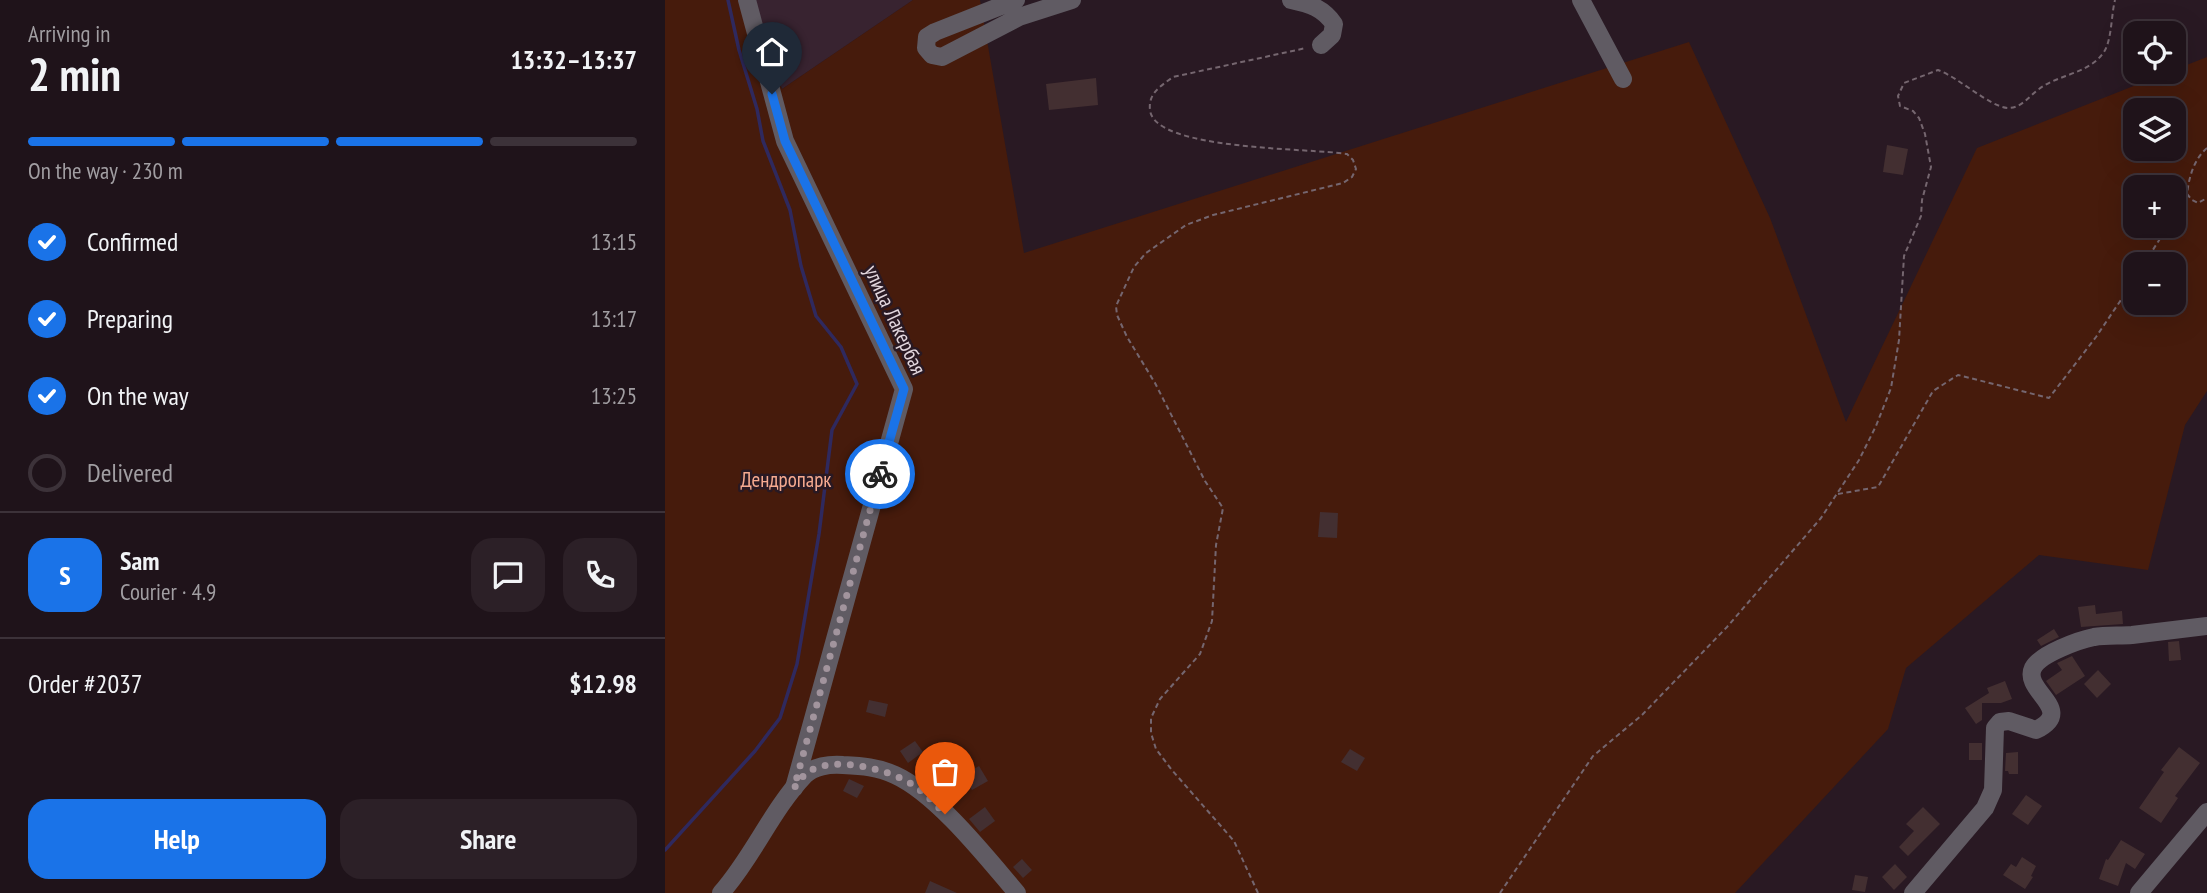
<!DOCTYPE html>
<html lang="en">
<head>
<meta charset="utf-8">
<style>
  :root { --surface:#1f131a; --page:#2c2027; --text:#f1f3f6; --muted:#a19ea2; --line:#3c3239; --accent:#1a73e8 }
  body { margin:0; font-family:"PT Sans Narrow",sans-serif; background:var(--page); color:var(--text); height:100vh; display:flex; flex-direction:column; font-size:26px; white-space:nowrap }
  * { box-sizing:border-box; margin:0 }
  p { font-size:23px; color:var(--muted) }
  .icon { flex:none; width:38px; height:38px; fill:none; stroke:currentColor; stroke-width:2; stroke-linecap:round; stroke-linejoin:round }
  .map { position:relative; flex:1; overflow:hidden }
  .panel { display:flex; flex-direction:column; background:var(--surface); width:665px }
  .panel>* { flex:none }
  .buttons { position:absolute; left:1458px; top:21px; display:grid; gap:14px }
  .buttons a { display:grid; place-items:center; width:63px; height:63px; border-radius:14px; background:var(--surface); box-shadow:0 7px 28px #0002,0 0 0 2px var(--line); font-size:35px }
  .pin { position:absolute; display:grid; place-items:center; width:60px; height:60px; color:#fff; margin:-72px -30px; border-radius:50% 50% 50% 0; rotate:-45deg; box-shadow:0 0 7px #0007 }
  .pin .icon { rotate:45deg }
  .courier { position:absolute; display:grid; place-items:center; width:70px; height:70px; margin:-35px; border:5px solid #1a73e8; border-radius:50%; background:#fff; color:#222; box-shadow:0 2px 9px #0007 }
  .summary em { font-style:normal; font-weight:700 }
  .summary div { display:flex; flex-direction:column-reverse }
  .summary { display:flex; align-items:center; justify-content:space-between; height:119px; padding:0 28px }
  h1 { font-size:46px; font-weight:700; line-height:52px }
  .bar { display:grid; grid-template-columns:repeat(4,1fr); gap:10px 7px; align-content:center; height:84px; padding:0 28px }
  .bar i { height:9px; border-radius:5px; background:var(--line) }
  .bar .selected { background:var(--accent) }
  .bar p { grid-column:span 4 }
  .line { display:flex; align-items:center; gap:18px; padding:0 28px; border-top:2px solid var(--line) }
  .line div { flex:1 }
  .round { display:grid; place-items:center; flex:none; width:74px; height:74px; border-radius:21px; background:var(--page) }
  ol { padding:0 28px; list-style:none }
  li { display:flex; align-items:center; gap:21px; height:77px }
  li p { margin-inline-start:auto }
  li .icon { padding:7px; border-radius:50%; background:var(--accent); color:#fff; stroke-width:4 }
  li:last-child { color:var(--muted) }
  li i { width:38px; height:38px; border:4px solid var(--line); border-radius:50% }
  .button { display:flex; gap:14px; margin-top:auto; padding:14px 28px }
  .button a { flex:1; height:80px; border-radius:21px; background:var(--accent); color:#fff; font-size:28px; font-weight:700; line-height:80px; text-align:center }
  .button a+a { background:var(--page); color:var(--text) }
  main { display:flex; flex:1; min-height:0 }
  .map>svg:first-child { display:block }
  .built { fill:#382330 }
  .green { fill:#461b0c; fill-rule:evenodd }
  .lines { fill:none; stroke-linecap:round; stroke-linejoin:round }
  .stream { stroke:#2f295e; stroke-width:3.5 }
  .building { fill:#432f31 }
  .path { stroke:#75666f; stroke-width:2; stroke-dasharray:5 3.5; stroke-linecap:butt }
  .minor { stroke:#605b63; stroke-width:18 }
  .done { stroke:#a2949d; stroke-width:7; stroke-dasharray:0 12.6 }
  .route { stroke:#1a73e8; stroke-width:9 }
  .labels { text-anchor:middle; stroke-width:5; stroke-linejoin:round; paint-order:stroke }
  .street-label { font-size:21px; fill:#e3d7de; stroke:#291923 }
  .park-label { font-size:21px; fill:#f6aa90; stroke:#291923 }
</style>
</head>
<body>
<main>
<section class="panel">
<div class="summary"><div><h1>2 min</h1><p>Arriving in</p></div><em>13:32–13:37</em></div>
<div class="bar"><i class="selected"></i><i class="selected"></i><i class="selected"></i><i></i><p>On the way · 230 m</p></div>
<ol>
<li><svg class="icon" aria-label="check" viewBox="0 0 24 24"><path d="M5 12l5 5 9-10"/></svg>Confirmed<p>13:15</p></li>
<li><svg class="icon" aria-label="check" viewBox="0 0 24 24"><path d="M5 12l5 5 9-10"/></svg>Preparing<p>13:17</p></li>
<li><svg class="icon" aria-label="check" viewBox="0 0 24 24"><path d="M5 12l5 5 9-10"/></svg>On the way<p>13:25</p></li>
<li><i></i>Delivered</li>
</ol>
<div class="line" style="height:126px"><b class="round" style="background:var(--accent);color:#fff">S</b><div><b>Sam</b><p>Courier · 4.9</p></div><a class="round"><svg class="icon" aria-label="chat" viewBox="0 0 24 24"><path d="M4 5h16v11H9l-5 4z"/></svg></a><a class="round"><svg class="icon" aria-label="phone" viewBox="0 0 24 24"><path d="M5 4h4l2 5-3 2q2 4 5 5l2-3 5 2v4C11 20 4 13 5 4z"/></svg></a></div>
<div class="line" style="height:91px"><div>Order #2037</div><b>$12.98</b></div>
<div class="button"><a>Help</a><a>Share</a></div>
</section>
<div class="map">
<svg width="1542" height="893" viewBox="0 0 1542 893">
  <rect width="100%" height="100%" fill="#291923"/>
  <polygon class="built" points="85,0 248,0 117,89 95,33"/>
  <path class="green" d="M0,0H76L117,89L248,0H315L359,253L1024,42L1105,218L1181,422L1312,148L1504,72H1508L1509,70L1542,57V391L1520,425L1483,570L1374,555L1241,668L1223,729L1070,893H0ZM1470,110H1508V149H1470ZM1470,187H1508V226H1470ZM1470,264H1508V303H1470Z"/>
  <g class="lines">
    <polyline class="stream" points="0,850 90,751 115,718 132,664 154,534 167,430 192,384 176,347 151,316 136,266 125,210 98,141 92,109 74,50 63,0"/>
  </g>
  <g class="building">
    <polygon points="431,78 433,105 384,110 381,84"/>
    <polygon points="1222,145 1243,149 1238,175 1218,172"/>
    <polygon points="655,512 673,513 672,538 653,537"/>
    <polygon points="1430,605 1431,614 1457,611 1458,624 1416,627 1413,607"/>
    <polygon points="1389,629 1394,637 1376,646 1372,640"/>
    <polygon points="1514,641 1516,660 1504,661 1503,642"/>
    <polygon points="1407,656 1420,676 1391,695 1381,681 1397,670 1392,663"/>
    <polygon points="1433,670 1446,684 1432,698 1419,684"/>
    <polygon points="1340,681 1347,699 1336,703 1317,703 1317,720 1311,724 1300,708 1324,693 1322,688"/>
    <polygon points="204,700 223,704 220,717 201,712"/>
    <polygon points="250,741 258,752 243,763 235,751"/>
    <rect x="1304" y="743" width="13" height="17"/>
    <polygon points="1514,747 1535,763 1510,796 1513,798 1496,823 1474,808 1499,772 1496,770"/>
    <polygon points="685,749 700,758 692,771 676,762"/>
    <polygon points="1353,752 1353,774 1344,774 1343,771 1340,771 1341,753"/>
    <polygon points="314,766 323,781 307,790 298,775"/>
    <polygon points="184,779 199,786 192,798 178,791"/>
    <polygon points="1361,795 1377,806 1363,825 1347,814"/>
    <polygon points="320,807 330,821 315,832 304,819"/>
    <polygon points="1258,807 1275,824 1243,856 1234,847 1249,831 1241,824"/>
    <polygon points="1456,840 1480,854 1470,869 1461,863 1453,886 1434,879 1441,859 1443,860"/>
    <polygon points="1357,857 1371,866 1366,876 1368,877 1360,889 1338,875 1346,864 1351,867"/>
    <polygon points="357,859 367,870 358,878 348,867"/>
    <polygon points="1230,864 1242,877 1229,890 1217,877"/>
    <polygon points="1190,875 1203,877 1200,892 1187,890"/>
    <polygon points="265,881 292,893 260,893"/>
  </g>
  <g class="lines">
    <g class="path">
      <path d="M1542,148C1529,159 1524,177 1522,194L1527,200L1533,203L1542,198"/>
      <polyline points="1508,216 1522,194"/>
      <polyline points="1479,264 1503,226"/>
      <polyline points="1173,494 1213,487 1268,391 1293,375 1384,398 1431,337 1470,279"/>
      <path d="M593,893L569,841L506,769L491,749L486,733V718L495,699L535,654L547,621L551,545L558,508L540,481L490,383L462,337L452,315L451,306L469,267L481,253L521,225L548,215L678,183L687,177L691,169L688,160L682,154C648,148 489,151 485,110C483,93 496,86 508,77L641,48"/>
      <path d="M835,893L928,756L977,715L1062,627L1156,518L1194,460L1211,426L1226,388L1234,340L1239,256L1256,216L1257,200L1266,167L1260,134L1254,118L1248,111L1235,106L1233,96L1239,83L1273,70C1293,77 1325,107 1343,108C1357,108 1364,96 1374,89C1394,74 1424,74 1439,52C1447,39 1446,16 1450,0"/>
    </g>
    <g class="minor">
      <polyline points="82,0 120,141 239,389 129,788"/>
      <polyline points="351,0 270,32 262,37 261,48 267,55 277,57 354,17 407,0"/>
      <path d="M626,0C645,4 658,8 669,24L667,35L656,45"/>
      <polyline points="916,0 958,79"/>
      <path d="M56,893C88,857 106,811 139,776C148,766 165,764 178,765C197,766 213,767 230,775C272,794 322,858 352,893"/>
      <path d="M1248,893L1320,808L1328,790L1330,728L1335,722L1344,721L1371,730C1412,710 1357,691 1368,668C1375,654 1414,640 1429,637C1441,635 1455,636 1467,635C1492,632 1517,629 1542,626"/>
      <polyline points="1474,893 1542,812"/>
    </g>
  </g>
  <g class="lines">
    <path class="done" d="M215,474L129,788C133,783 137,776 143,772C169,755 224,769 248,785C260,793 270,804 280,814"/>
    <polyline class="route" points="107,94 120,141 239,389 215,474"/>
  </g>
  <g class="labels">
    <g class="street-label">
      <text transform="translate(230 320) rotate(65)" y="7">улица Лакербая</text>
    </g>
    <g class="park-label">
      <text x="121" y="487">Дендропарк</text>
    </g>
  </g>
</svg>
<div class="buttons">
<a><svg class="icon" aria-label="locate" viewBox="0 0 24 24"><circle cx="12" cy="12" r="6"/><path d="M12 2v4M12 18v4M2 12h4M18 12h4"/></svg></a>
<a><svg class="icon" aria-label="layers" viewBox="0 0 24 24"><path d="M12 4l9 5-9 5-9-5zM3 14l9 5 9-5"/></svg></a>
<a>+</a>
<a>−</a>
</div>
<div class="pin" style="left:280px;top:814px;background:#ea580c"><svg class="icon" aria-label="bag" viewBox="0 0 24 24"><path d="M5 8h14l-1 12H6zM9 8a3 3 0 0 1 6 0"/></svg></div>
<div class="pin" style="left:107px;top:94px;background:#1f2937"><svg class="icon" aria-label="home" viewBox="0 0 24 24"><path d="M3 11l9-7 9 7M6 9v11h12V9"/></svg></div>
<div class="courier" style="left:215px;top:474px"><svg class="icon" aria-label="bike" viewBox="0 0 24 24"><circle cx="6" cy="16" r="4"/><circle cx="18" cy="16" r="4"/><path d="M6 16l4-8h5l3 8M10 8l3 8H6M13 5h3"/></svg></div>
</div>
</main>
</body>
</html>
